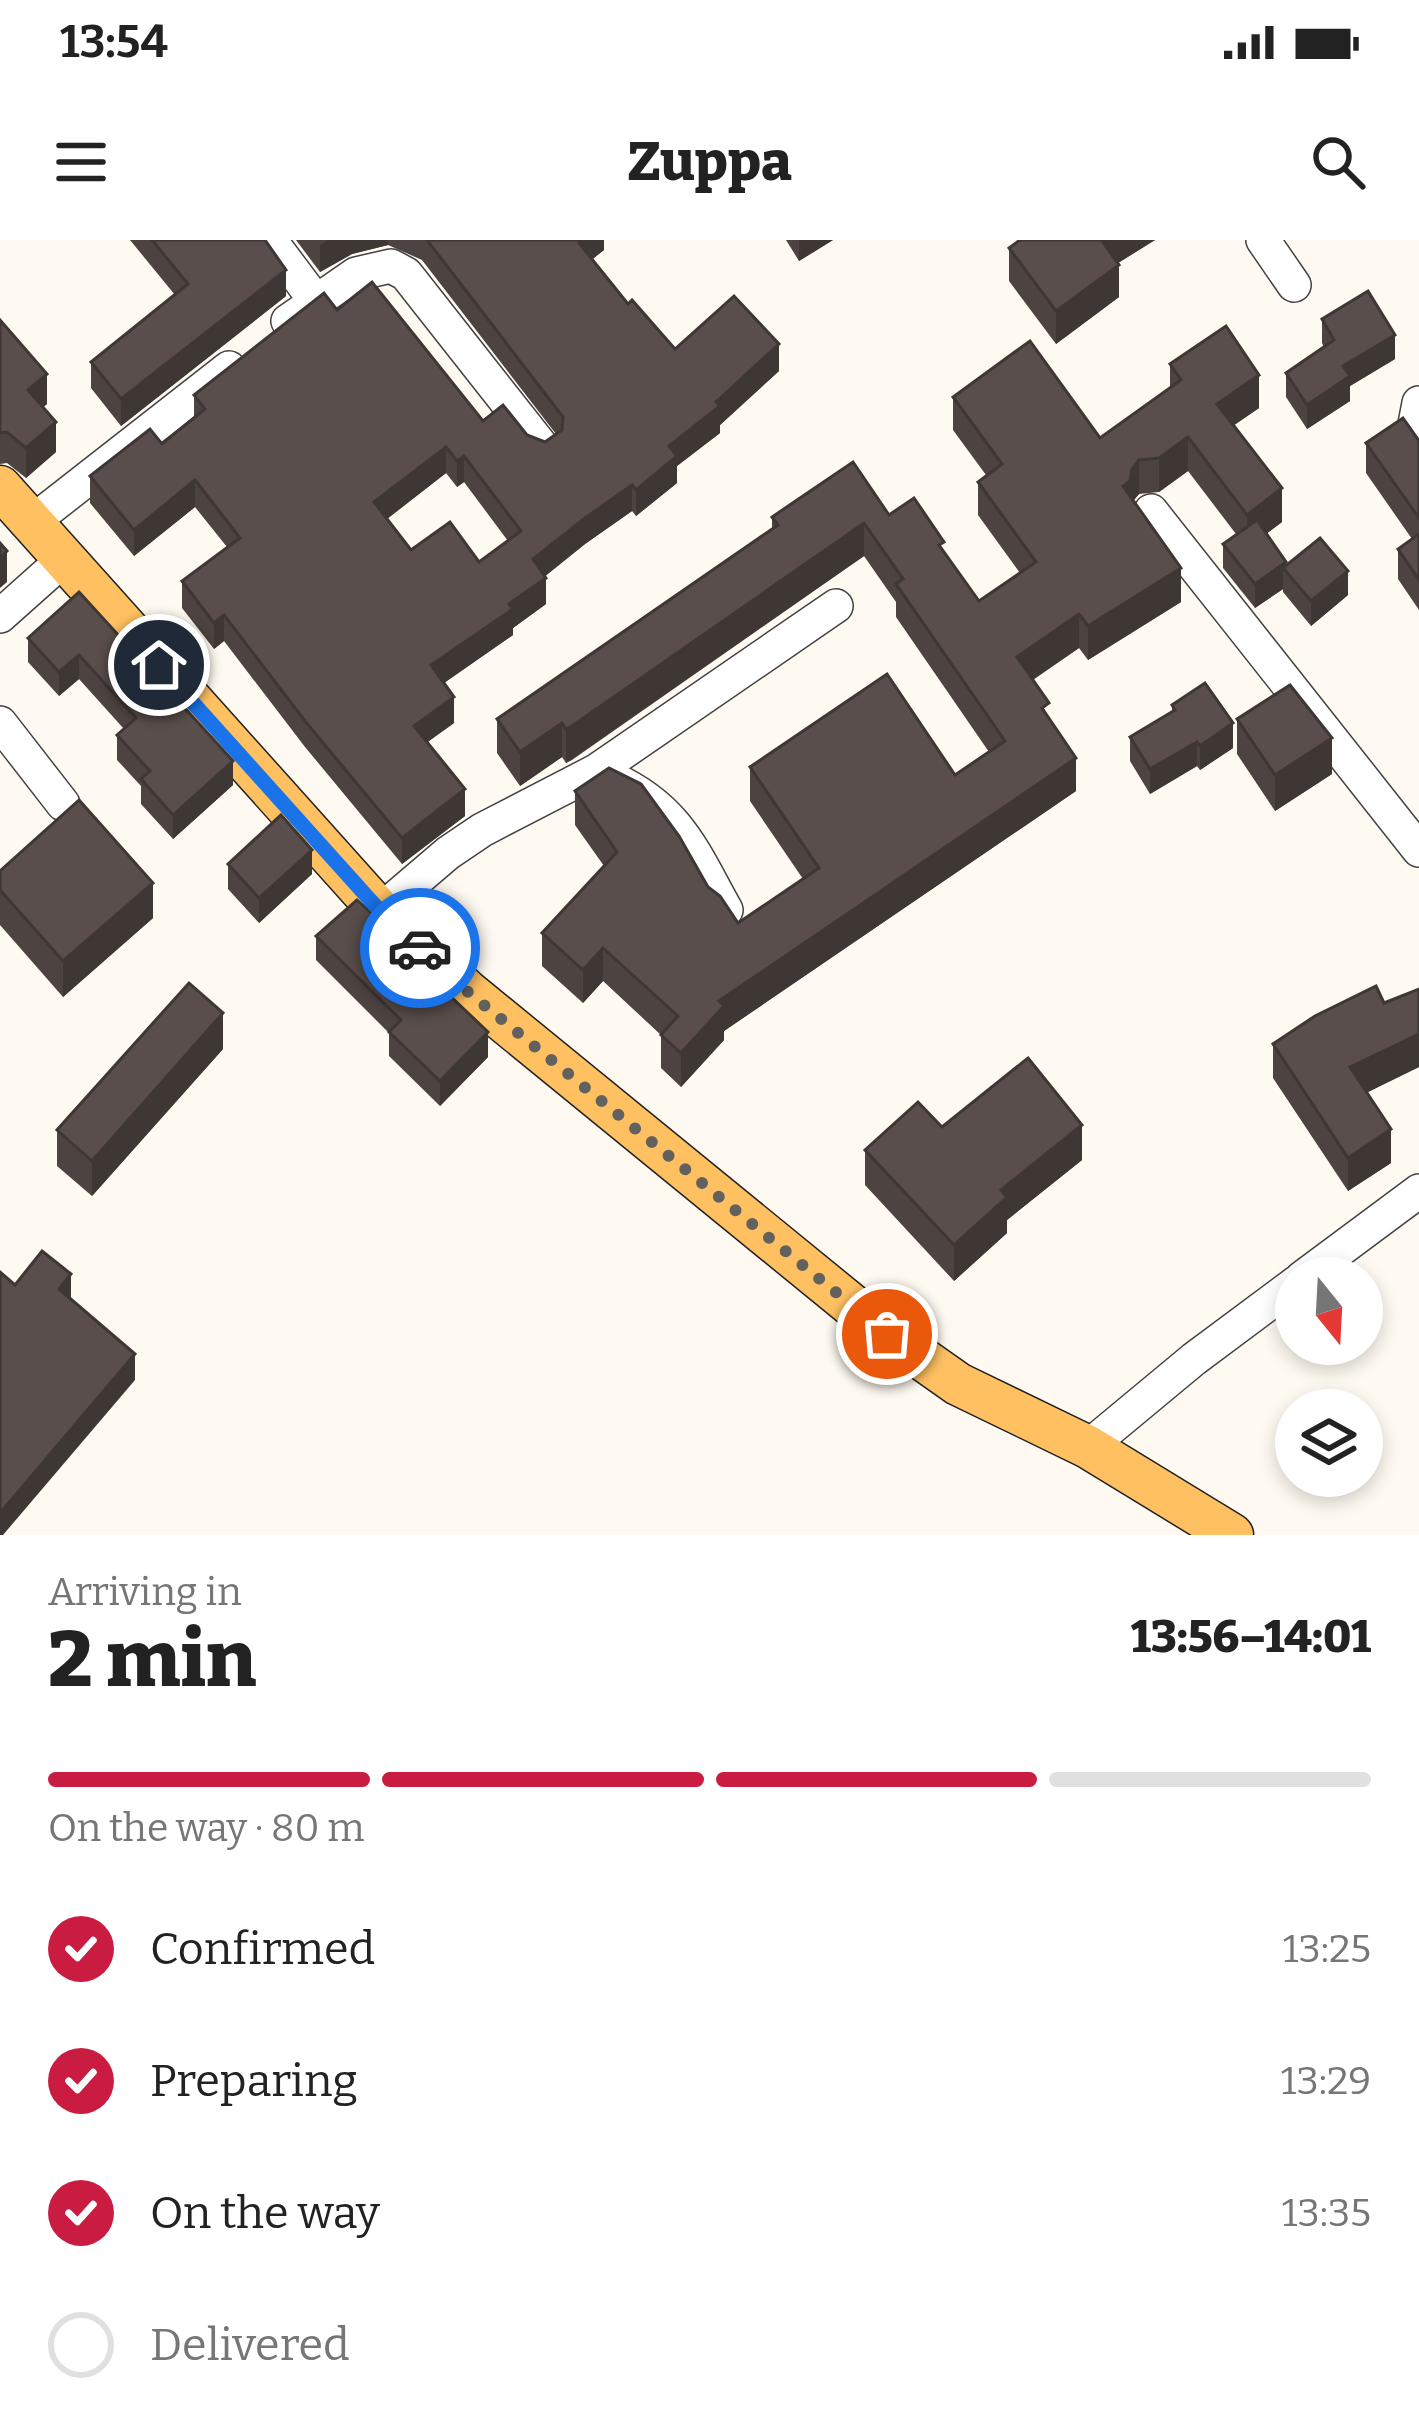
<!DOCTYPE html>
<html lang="en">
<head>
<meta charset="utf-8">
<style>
  :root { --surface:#fff; --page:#f2f2f2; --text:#222; --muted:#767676; --line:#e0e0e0; --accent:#ca1c40 }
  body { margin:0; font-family:Bitter,serif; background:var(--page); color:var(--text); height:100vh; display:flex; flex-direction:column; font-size:45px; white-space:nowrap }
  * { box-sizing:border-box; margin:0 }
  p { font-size:39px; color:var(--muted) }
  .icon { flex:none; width:66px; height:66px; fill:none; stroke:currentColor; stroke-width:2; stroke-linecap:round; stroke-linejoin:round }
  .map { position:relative; height:1295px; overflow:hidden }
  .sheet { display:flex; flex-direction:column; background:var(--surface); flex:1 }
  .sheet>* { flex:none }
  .needle { width:78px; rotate:162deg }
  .tools { position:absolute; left:1275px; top:1017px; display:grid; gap:24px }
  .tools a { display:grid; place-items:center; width:108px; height:108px; border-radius:50%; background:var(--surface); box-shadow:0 6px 18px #0003; font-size:60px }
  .pin { position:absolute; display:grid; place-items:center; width:102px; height:102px; color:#fff; margin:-51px; border:6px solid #fff; border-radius:50%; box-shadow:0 3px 12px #0007 }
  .courier { position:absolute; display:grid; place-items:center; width:120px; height:120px; margin:-60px; border:9px solid #1a73e8; border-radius:50%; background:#fff; color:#222; box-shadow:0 3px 15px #0007 }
  .summary em { font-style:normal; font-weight:800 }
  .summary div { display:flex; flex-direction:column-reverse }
  .summary { display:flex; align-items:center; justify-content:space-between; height:204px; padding:0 48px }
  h1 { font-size:78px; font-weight:800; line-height:90px }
  .bar { display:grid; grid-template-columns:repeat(4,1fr); gap:18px 12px; align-content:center; height:144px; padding:0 48px }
  .bar i { height:15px; border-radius:9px; background:var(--line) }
  .bar .current { background:var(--accent) }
  .bar p { grid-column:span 4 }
  ol { padding:0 48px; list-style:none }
  li { display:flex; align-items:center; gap:36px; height:132px }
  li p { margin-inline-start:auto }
  li .icon { padding:12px; border-radius:50%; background:var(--accent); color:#fff; stroke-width:4 }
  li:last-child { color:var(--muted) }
  li i { width:66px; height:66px; border:6px solid var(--line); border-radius:50% }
  .status { display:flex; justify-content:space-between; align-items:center; height:84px; padding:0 60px; background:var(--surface); direction:ltr }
  .status svg { height:33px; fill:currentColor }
  header { display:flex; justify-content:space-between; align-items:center; height:156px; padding:0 48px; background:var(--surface); font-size:54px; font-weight:800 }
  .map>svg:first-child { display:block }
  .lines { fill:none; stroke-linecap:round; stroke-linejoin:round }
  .minor-casing { stroke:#424242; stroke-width:36 }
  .major-casing { stroke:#202020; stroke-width:45 }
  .minor { stroke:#fff; stroke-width:33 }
  .major { stroke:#ffc061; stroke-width:42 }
  .wall { fill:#4d4340; fill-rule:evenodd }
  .shaded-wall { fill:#3e3734 }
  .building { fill:#594e4b; stroke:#3e3734; stroke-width:3; fill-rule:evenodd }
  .done { stroke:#63615e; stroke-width:12; stroke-dasharray:0 21.6 }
  .route { stroke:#1a73e8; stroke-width:15 }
</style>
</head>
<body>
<div class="status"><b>13:54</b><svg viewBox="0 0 49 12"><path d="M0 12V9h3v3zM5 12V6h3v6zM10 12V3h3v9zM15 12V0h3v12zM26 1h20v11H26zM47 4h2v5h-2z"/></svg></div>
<header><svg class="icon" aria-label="menu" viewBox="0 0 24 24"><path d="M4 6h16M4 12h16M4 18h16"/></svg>Zuppa<svg class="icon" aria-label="search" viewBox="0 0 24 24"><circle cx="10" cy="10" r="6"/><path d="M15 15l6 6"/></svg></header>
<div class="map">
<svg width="1419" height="1295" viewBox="0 0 1419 1295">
  <rect width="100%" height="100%" fill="#fffaf1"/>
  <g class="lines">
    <defs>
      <g id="minor">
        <polyline points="270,0 315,60"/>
        <polyline points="1263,0 1294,45"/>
        <polyline points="288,81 356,34 391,26 406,34 543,208"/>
        <polyline points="1419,163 1415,184 1419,195"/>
        <polyline points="1151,271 1419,610"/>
        <polyline points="32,282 229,128"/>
        <polyline points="0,376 64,319"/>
        <polyline points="0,483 63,564"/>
        <path d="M613,539C678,569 693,611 726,670"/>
        <polyline points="380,671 448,613 482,590 596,531 836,366"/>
        <polyline points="1302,1038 1419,951"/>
        <polyline points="1088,1207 1194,1119 1296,1043"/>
      </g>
      <polyline id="major" points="0,247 380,671 468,752 887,1094 958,1144 1088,1207 1232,1295"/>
    </defs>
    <use href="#minor" class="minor-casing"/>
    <use href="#major" class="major-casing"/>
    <use href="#minor" class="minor"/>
    <use href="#major" class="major"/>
  </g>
  <g class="wall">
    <polygon points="130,0 265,0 286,56 121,186 91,148 91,122 175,55"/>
    <path d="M296,0H604V10L592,19L628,64L675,109L779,131L720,185V193L677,226V243L636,276L632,271L585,304L545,336L546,364L513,388V395L444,443L454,483L427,502L465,576L402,624L305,507L224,401L214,409L182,368V341L227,307L195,267L134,316L90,263V236L162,204L194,178V155L337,70L483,181L545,202L556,194L422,20L388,5L352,14L320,32ZM446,233L457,247L464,242L508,301L479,322L411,310L387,279Z"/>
    <polygon points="786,0 833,0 799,21"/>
    <polygon points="1155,0 1118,23 1119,57 1056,104 1009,41 1009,8"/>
    <polygon points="1322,79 1395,119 1350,146 1350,161 1307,189 1286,157 1286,133 1324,107 1322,103"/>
    <polygon points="0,80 47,164 43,167 56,212 26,238 7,223 0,224"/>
    <polygon points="1170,124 1259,168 1234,185 1282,282 1266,294 1286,325 1348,355 1311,386 1283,352 1283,349 1255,368 1223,328 1223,304 1236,294 1188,231 1159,252 1139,254 1134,260 1181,362 1088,420 1079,408 1033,440 1076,551 724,791 724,800 681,847 661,828 661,795 603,741 583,763 542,726 542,693 604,626 575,585 575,551 708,647 738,683 803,639 750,561 750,527 955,535 989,512 896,377 896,362 864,316 572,520 566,523 562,517 520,546 497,513 497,479 772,288 772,277 889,275 944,312 979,361 1020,333 978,275 978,242 986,235 953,190 953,157 1100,198 1170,148"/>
    <polygon points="1419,201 1419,370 1398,339 1398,309 1412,299 1366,233 1366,203"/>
    <polygon points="79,352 233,545 173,599 141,564 141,546 117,520 117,495 124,489 79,439 59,456 28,422 28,398"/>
    <polygon points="1172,465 1233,508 1200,530 1197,526 1150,554 1130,521 1130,497 1172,473"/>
    <polygon points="1237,479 1332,534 1275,571 1237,514"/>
    <polygon points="228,624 312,634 259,683 228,649"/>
    <polygon points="0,631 153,678 63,757 0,685"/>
    <polygon points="316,696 412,719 488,817 440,866 389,816 389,793 316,720"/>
    <polygon points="1419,749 1419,827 1367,852 1391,923 1348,951 1273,838 1273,804"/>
    <polygon points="223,809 92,956 57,926 57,890"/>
    <polygon points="942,887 1082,920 1007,980 1007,993 954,1041 865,945 865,910"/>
  </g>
  <g class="shaded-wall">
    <polygon points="329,0 388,0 388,5 352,14 320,32 320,5"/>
    <polygon points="583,0 604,0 604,10 579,30 579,3"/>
    <polygon points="799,0 833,0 799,21"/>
    <polygon points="1103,0 1155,0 1102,33"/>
    <polygon points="1119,25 1119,57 1056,104 1056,71"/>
    <polygon points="286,30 286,56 121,186 121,159"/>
    <polygon points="1395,95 1395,119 1350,146 1350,161 1307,189 1307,165 1343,126"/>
    <polygon points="779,104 779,131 720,185 720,193 677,226 677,243 636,276 636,250 669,206"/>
    <polygon points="47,134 47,164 28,180 28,150"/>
    <polygon points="1259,135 1259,168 1217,197 1217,164"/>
    <polygon points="56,182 56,212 26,238 26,208"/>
    <polygon points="1188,197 1188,231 1159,252 1159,218"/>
    <polygon points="446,207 446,233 374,289 374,262"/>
    <polygon points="464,216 464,242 457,247 457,221"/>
    <polygon points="1139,220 1139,254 1132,262 1123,246 1132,229"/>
    <polygon points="195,240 195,267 134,316 134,290"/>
    <polygon points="632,245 632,271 585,304 533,346 533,319 585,278"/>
    <polygon points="1282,248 1282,282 1247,308 1247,275"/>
    <polygon points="864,283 864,316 566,523 566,489"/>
    <polygon points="7,311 7,342 0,348 0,318"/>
    <polygon points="1286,322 1286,332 1283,328 1283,349 1255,368 1255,344"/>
    <polygon points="1181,328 1181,362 1088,420 1088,386"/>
    <polygon points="1348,331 1348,355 1311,386 1311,361"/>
    <polygon points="546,338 546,364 513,388 513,395 431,452 431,425 509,364"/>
    <polygon points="1079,374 1079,408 1017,450 1017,417"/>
    <polygon points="224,375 224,401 214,409 214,383"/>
    <polygon points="79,415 79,439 59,456 59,432"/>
    <polygon points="454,457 454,483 414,512 414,486"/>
    <polygon points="562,483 562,517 520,546 520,512"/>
    <polygon points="1233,483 1233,508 1200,530 1200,506"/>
    <polygon points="1332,498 1332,534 1275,571 1275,535"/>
    <polygon points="1197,502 1197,526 1150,554 1150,529"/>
    <polygon points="1076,518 1076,551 724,791 724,800 681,847 681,813 719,761"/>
    <polygon points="233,521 233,545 173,599 173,575"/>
    <polygon points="465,549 465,576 402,624 402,598"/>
    <polygon points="312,610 312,634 259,683 259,658"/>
    <polygon points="153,643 153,678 63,757 63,721"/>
    <polygon points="603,708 603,741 583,763 583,730"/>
    <polygon points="223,773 223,809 92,956 92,921"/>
    <polygon points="488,792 488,817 440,866 440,841"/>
    <polygon points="1419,794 1419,827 1350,861 1350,827"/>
    <polygon points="1082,885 1082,920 1007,980 1007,993 954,1041 954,1005 1001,950"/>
    <polygon points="1391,889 1391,923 1348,951 1348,918"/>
    <polygon points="71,1034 71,1060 59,1049"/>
    <polygon points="135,1114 135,1140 3,1295 0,1295 0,1273"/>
  </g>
  <g class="building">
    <polygon points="152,0 265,0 286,30 121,159 91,122 188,44"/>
    <path d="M427,0H583L579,3L628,64L632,60L675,109L734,56L779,104L716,162L720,166L669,206L677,216L636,250L632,245L585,278L533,319L546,338L509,364L513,369L431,425L454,457L414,486L465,549L402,598L305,481L224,375L214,383L182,341L240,298L195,240L134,290L90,236L150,189L162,204L205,169L194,155L324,53L337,70L372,42L483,181L503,165L527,195L545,202L562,190L563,177ZM446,207L457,221L464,216L521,291L479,322L450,282L411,310L374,262Z"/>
    <polygon points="1020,0 1103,0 1102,1 1119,25 1056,71 1009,8"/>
    <polygon points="1368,51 1395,95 1343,126 1350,136 1307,165 1286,133 1334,100 1322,79"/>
    <polygon points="0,80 47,134 28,150 56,182 26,208 7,192 0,193"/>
    <polygon points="1226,86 1259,135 1217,164 1282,248 1247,275 1188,197 1159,218 1139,220 1132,229 1130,241 1123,246 1181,328 1088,386 1079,374 1017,417 1049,463 1042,468 1076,518 719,761 724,766 681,813 661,795 678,776 603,708 583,730 542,693 617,612 575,551 609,528 641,544 679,596 708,647 720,656 738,683 819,628 750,527 887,434 955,535 1005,501 896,344 903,339 864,283 572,486 566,489 562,483 520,512 497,479 778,285 772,277 853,222 889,275 914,258 944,302 939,305 979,361 1036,322 978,242 1002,224 953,157 1030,101 1100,198 1181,140 1170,124"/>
    <polygon points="1403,178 1419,201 1419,278 1366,203"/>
    <polygon points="1257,280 1286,322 1255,344 1223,304"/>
    <polygon points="1419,294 1419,340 1398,309"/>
    <polygon points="1320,298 1348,331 1311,361 1283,328"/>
    <polygon points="0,303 7,311 0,318"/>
    <polygon points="79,352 233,521 173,575 141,539 150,531 117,495 136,478 79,415 59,432 28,398"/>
    <polygon points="1205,443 1233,483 1200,506 1197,502 1150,529 1130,497 1175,470 1172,465"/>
    <polygon points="1290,445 1332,498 1275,535 1237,479"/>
    <polygon points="79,560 153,643 63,721 0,650 0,631"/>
    <polygon points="281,575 312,610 259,658 228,624"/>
    <polygon points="357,660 412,710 407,715 488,792 440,841 389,792 401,780 316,696"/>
    <polygon points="189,743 223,773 92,921 57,890"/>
    <polygon points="1376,746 1384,763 1419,749 1419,794 1350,827 1391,889 1348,918 1273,804 1315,776"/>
    <polygon points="1028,818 1082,885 1001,950 1007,957 954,1005 865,910 918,862 942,887"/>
    <polygon points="42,1011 71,1034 59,1049 135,1114 0,1273 0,1032 15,1045"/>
  </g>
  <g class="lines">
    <polyline class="done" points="420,708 468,752 887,1094"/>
    <polyline class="route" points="159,425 380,671 420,708"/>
  </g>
</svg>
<div class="tools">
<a><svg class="needle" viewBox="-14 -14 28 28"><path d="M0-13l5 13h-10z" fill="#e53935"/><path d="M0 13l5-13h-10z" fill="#767676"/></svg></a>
<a><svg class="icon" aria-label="layers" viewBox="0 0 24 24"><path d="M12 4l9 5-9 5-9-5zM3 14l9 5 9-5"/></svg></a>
</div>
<div class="pin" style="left:887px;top:1094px;background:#ea580c"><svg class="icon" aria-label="bag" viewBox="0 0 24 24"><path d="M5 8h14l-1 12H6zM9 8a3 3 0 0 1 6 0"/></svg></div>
<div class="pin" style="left:159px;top:425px;background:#1f2937"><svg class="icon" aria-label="home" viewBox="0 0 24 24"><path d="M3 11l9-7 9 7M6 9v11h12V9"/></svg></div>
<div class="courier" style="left:420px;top:708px"><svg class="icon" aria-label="car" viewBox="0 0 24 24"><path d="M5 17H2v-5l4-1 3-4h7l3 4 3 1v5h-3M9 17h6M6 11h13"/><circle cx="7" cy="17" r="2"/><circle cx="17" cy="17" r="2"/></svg></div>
</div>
<section class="sheet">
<div class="summary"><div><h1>2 min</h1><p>Arriving in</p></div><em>13:56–14:01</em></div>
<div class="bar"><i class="current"></i><i class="current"></i><i class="current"></i><i></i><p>On the way · 80 m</p></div>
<ol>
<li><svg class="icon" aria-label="check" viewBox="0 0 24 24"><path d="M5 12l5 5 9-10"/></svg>Confirmed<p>13:25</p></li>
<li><svg class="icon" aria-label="check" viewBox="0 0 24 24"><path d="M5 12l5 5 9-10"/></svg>Preparing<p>13:29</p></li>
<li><svg class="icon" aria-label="check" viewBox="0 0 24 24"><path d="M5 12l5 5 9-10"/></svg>On the way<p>13:35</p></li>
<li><i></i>Delivered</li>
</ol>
</section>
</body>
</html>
